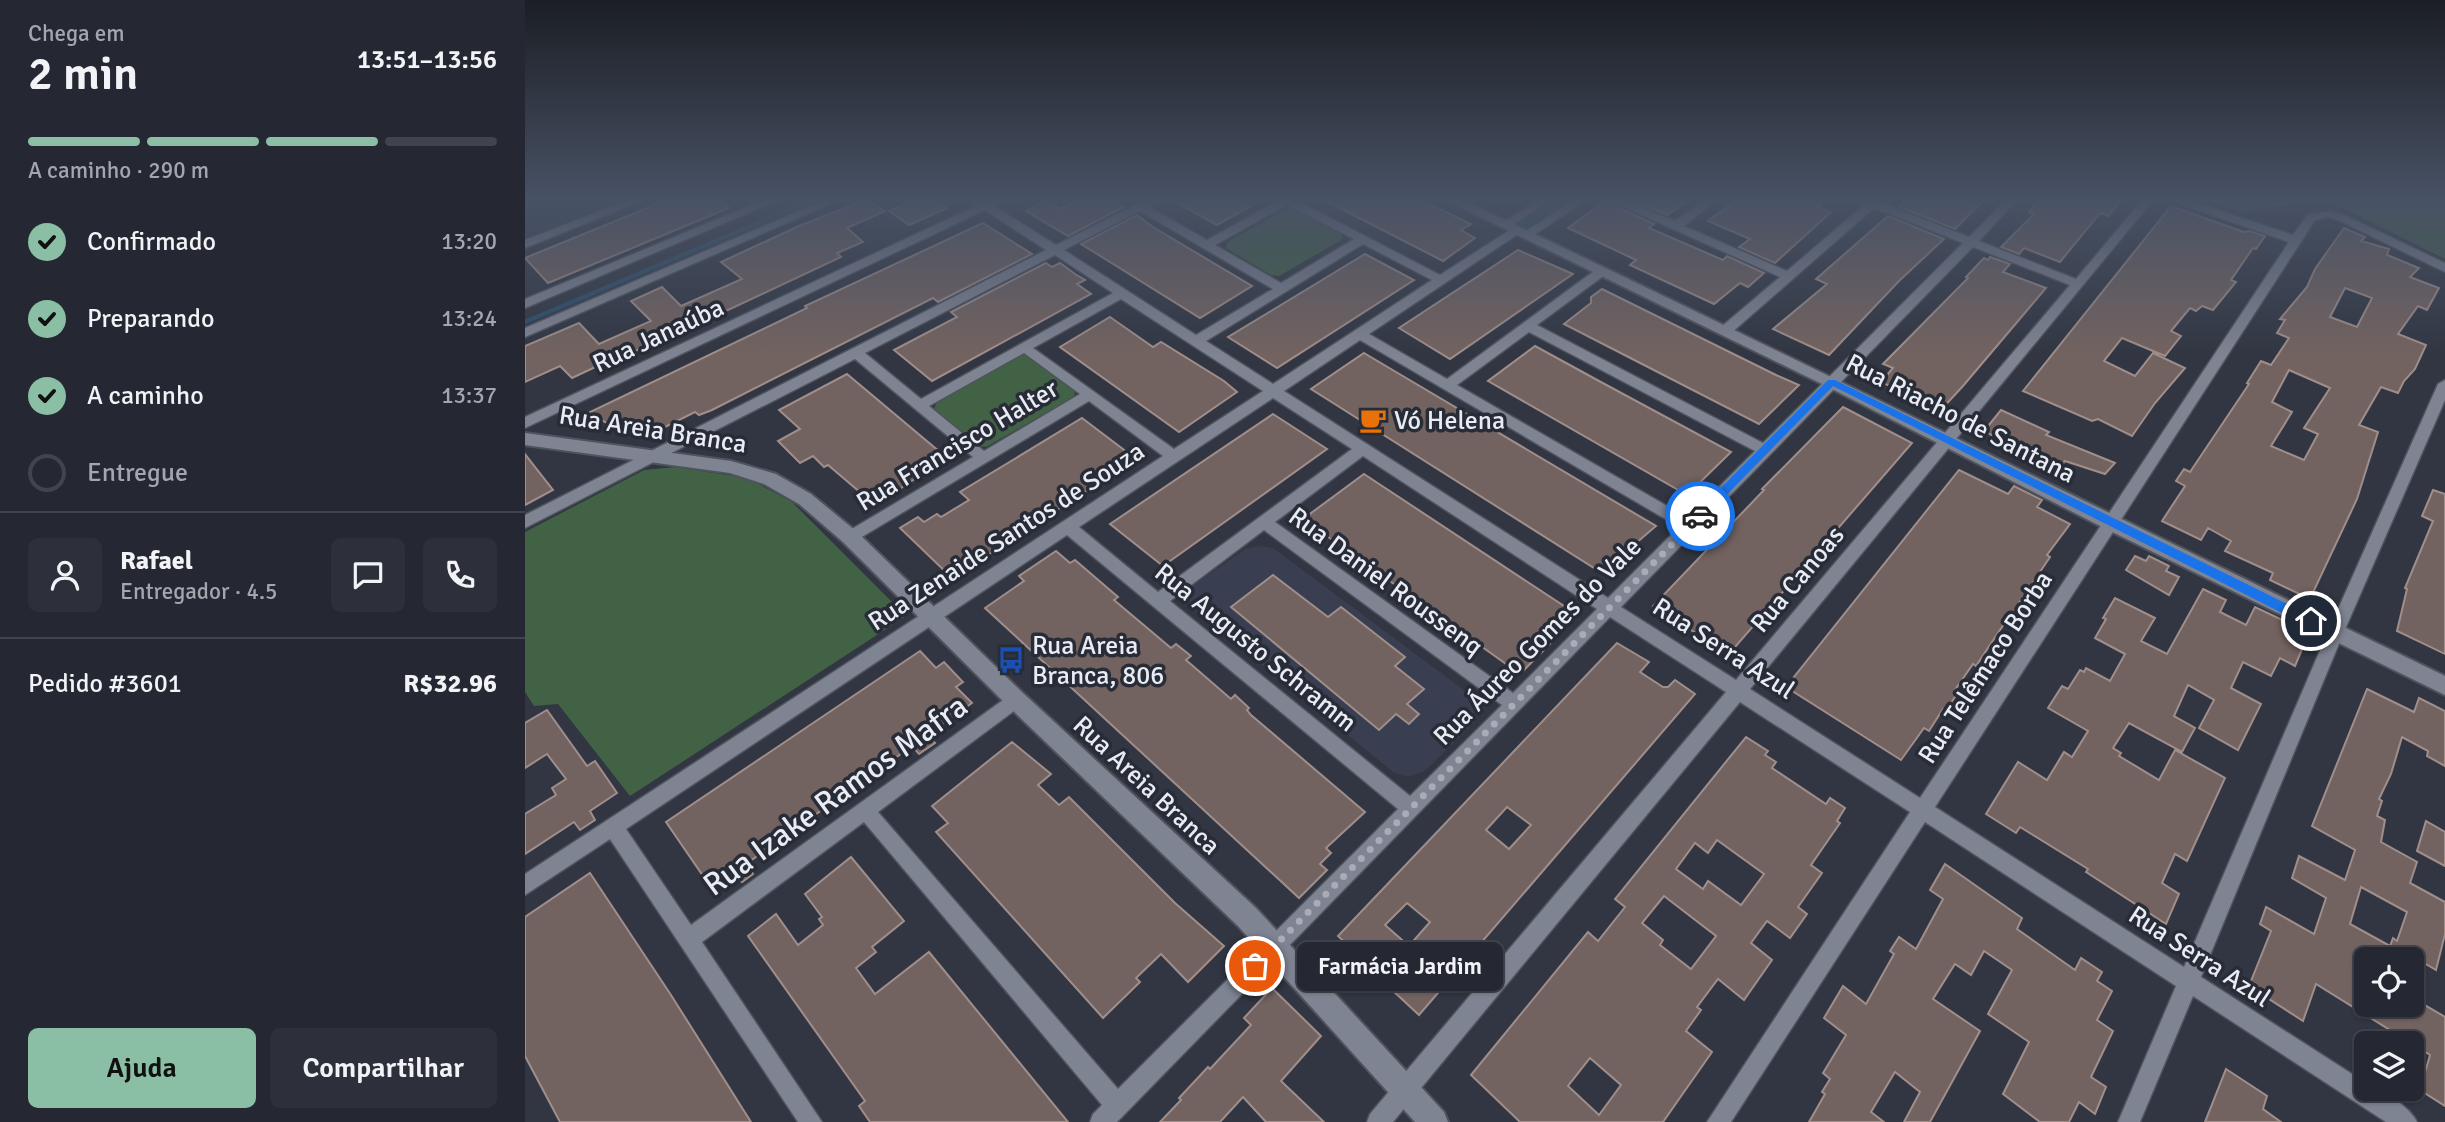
<!DOCTYPE html>
<html lang="pt">
<head>
<meta charset="utf-8">
<style>
  :root { --surface:#252832; --page:#2d303a; --text:#f1f3f6; --muted:#a3a6ac; --line:#42444d; --accent:#8abfa5 }
  body { margin:0; font-family:Signika,sans-serif; background:var(--page); color:var(--text); height:100vh; display:flex; flex-direction:column; font-size:26px; white-space:nowrap }
  * { box-sizing:border-box; margin:0 }
  p { font-size:23px; color:var(--muted) }
  .icon { flex:none; width:38px; height:38px; fill:none; stroke:currentColor; stroke-width:2; stroke-linecap:round; stroke-linejoin:round }
  .map { position:relative; flex:1; overflow:hidden }
  .drawer { display:flex; flex-direction:column; background:var(--surface); width:525px }
  .drawer>* { flex:none }
  .controls { position:absolute; left:1829px; top:947px; display:grid; gap:14px }
  .controls a { display:grid; place-items:center; width:70px; height:70px; border-radius:10px; background:var(--surface); box-shadow:0 2px 5px #0004,0 0 0 2px var(--line); font-size:35px }
  .pin { position:absolute; display:grid; place-items:center; width:60px; height:60px; color:#fff; margin:-30px; border:4px solid #fff; border-radius:50%; box-shadow:0 2px 7px #0007 }
  .courier { position:absolute; display:grid; place-items:center; width:70px; height:70px; margin:-35px; border:5px solid #1a73e8; border-radius:50%; background:#fff; color:#222; box-shadow:0 2px 9px #0007 }
  .bubble { position:absolute; height:49px; border-radius:10px; background:var(--surface); box-shadow:0 2px 5px #0004,0 0 0 2px var(--line); font-size:23px; font-weight:600; line-height:49px; text-align:center }
  .overview em { font-style:normal; font-weight:600 }
  .overview div { display:flex; flex-direction:column-reverse }
  .overview { display:flex; align-items:center; justify-content:space-between; height:119px; padding:0 28px }
  h1 { font-size:46px; font-weight:600; line-height:52px }
  .bar { display:grid; grid-template-columns:repeat(4,1fr); gap:10px 7px; align-content:center; height:84px; padding:0 28px }
  .bar i { height:9px; border-radius:5px; background:var(--line) }
  .bar .selected { background:var(--accent) }
  .bar p { grid-column:span 4 }
  .line { display:flex; align-items:center; gap:18px; padding:0 28px; border-top:2px solid var(--line) }
  .line div { flex:1 }
  .round { display:grid; place-items:center; flex:none; width:74px; height:74px; border-radius:10px; background:var(--page) }
  ol { padding:0 28px; list-style:none }
  li { display:flex; align-items:center; gap:21px; height:77px }
  li p { margin-inline-start:auto }
  li .icon { padding:7px; border-radius:50%; background:var(--accent); color:#111; stroke-width:4 }
  li:last-child { color:var(--muted) }
  li i { width:38px; height:38px; border:4px solid var(--line); border-radius:50% }
  .primary-button { display:flex; gap:14px; margin-top:auto; padding:14px 28px }
  .primary-button a { flex:1; height:80px; border-radius:10px; background:var(--accent); color:#111; font-size:28px; font-weight:600; line-height:80px; text-align:center }
  .primary-button a+a { background:var(--page); color:var(--text) }
  main { display:flex; flex:1; min-height:0 }
  .map>svg:first-child { display:block }
  .built { fill:#393f50 }
  .green { fill:#426245 }
  .lines { fill:none; stroke-linecap:round; stroke-linejoin:round }
  .stream { stroke:#2d4e6a; stroke-width:4.5 }
  .river { fill:#2d4e6a; fill-rule:evenodd }
  .building { fill:#736360; stroke:#a08e8b; stroke-width:2; fill-rule:evenodd }
  .minor-casing { stroke:#4f535d; stroke-width:3 }
  .tertiary-casing { stroke:#4f535d; stroke-width:4 }
  .minor { fill:#7f8492; fill-rule:evenodd }
  .tertiary { fill:#7f8492; fill-rule:evenodd }
  .route { fill:#1a73e8 }
  .done { stroke:#a9acb6; stroke-width:7; stroke-dasharray:0 12.6 }
  .labels { text-anchor:middle; stroke-width:7; stroke-linejoin:round; paint-order:stroke }
  .street-label { font-size:26px; fill:#e9ecf4; stroke:#272c37 }
  .poi-label { font-size:26px; fill:#e9ecf4; stroke:#272c37; text-anchor:start }
  .near-street-label { font-size:32px; fill:#e9ecf4; stroke:#272c37 }
</style>
</head>
<body>
<main>
<section class="drawer">
<div class="overview"><div><h1>2 min</h1><p>Chega em</p></div><em>13:51–13:56</em></div>
<div class="bar"><i class="selected"></i><i class="selected"></i><i class="selected"></i><i></i><p>A caminho · 290 m</p></div>
<ol>
<li><svg class="icon" aria-label="check" viewBox="0 0 24 24"><path d="M5 12l5 5 9-10"/></svg>Confirmado<p>13:20</p></li>
<li><svg class="icon" aria-label="check" viewBox="0 0 24 24"><path d="M5 12l5 5 9-10"/></svg>Preparando<p>13:24</p></li>
<li><svg class="icon" aria-label="check" viewBox="0 0 24 24"><path d="M5 12l5 5 9-10"/></svg>A caminho<p>13:37</p></li>
<li><i></i>Entregue</li>
</ol>
<div class="line" style="height:126px"><a class="round"><svg class="icon" aria-label="person" viewBox="0 0 24 24"><circle cx="12" cy="8" r="4"/><path d="M4 21q1-7 8-7t8 7"/></svg></a><div><b>Rafael</b><p>Entregador · 4.5</p></div><a class="round"><svg class="icon" aria-label="chat" viewBox="0 0 24 24"><path d="M4 5h16v11H9l-5 4z"/></svg></a><a class="round"><svg class="icon" aria-label="phone" viewBox="0 0 24 24"><path d="M5 4h4l2 5-3 2q2 4 5 5l2-3 5 2v4C11 20 4 13 5 4z"/></svg></a></div>
<div class="line" style="height:91px"><div>Pedido #3601</div><b>R$32.96</b></div>
<div class="primary-button"><a>Ajuda</a><a>Compartilhar</a></div>
</section>
<div class="map">
<svg width="1920" height="1122" viewBox="0 0 1920 1122">
  <rect width="100%" height="100%" fill="#313642"/>
  <g class="built">
    <polygon points="0,199 101,199 0,238"/>
    <polygon points="734,546 748,548 947,696 954,709 950,722 900,771 883,777 868,772 663,605 661,597 666,587 720,549"/>
  </g>
  <g class="green">
    <polygon points="1677,199 1797,199 1717,212"/>
    <polygon points="1800,199 1920,199 1920,259"/>
    <polygon points="763,208 768,208 815,233 818,239 754,276 746,275 701,248 702,242"/>
    <polygon points="495,355 502,355 548,389 550,393 549,397 461,447 453,446 409,409 412,401"/>
    <polygon points="150,467 222,478 267,502 381,616 105,796 33,704 9,706 0,692 0,532 119,470"/>
  </g>
  <g class="lines">
    <polyline class="stream" points="0,322 290,199"/>
    <path class="river" d="M1022,199H1050L1046,204C1029,215 1007,236 986,231L983,226L986,221Z"/>
  </g>
  <g class="building">
    <polygon points="144,199 193,199 204,208 23,283 0,258"/>
    <polygon points="342,199 360,211 322,228 338,242 312,253 316,257 137,341 135,339 100,356 98,354 47,378 35,366 0,382 0,346 54,323 74,344 126,321 106,301 137,287 156,306 217,279 196,262 274,226"/>
    <polygon points="391,199 407,199 422,208 384,225 364,211"/>
    <polygon points="557,199 585,199 599,207 543,236 501,211 521,201 535,209"/>
    <polygon points="645,199 738,199 692,225"/>
    <polygon points="797,199 894,199 946,224 936,230 950,238 918,261"/>
    <polygon points="1082,199 1084,203 1129,224 1124,228 1198,260 1202,256 1239,273 1223,287 1215,283 1189,304 1105,265 1111,260 1043,228"/>
    <polygon points="1103,199 1165,199 1142,215"/>
    <polygon points="1213,199 1301,199 1292,206 1306,212 1250,263 1214,247 1225,239 1183,221"/>
    <polygon points="1383,199 1460,199 1430,229 1374,207"/>
    <polygon points="1516,199 1598,199 1583,216 1575,213 1535,262 1499,248 1494,254 1476,247 1509,214 1504,212"/>
    <polygon points="1646,206 1719,232 1725,231 1740,236 1731,249 1728,248 1706,280 1711,282 1688,310 1677,306 1671,311 1665,308 1646,331 1656,336 1640,356 1597,338 1579,361 1610,376 1628,353 1660,368 1630,403 1607,436 1573,419 1567,421 1498,391"/>
    <polygon points="612,215 628,227 727,286 675,318 556,244"/>
    <polygon points="1363,216 1419,239 1374,281 1304,355 1248,329 1302,284 1291,279"/>
    <polygon points="458,223 507,254 413,302 408,298 187,410 174,415 170,412 132,431 122,421 111,427 106,421 91,428 63,413 282,308 280,306"/>
    <path d="M1819,228L1840,237L1836,241L1864,249L1862,255L1894,268L1885,277L1914,288L1902,310L1893,306L1873,334L1901,345L1890,369L1879,381L1873,393L1856,387L1834,425L1853,432L1832,499L1785,599L1745,580L1748,573L1700,551L1706,541L1683,528L1676,540L1637,521L1660,486L1651,481L1659,469L1665,472L1724,384L1722,383L1736,361L1746,365L1764,338L1752,333L1760,320L1755,319L1782,287L1790,269ZM1820,288L1847,298L1832,327L1805,317ZM1764,370L1805,388L1779,428L1793,434L1779,460L1746,446L1767,412L1747,402Z"/>
    <polygon points="993,250 1048,274 925,359 874,328"/>
    <polygon points="840,254 889,280 752,368 703,337"/>
    <polygon points="1465,257 1485,264 1478,272 1521,288 1438,386 1414,412 1395,403 1397,401 1356,382 1368,368 1358,364 1443,278 1441,277 1459,258 1463,260"/>
    <polygon points="521,263 527,267 535,263 550,274 560,280 552,284 566,294 407,381 369,350 432,317 426,312"/>
    <polygon points="1077,289 1251,375 1274,385 1234,424 1039,324 1066,303 1066,297"/>
    <polygon points="585,317 628,347 636,342 699,381 712,392 654,432 535,347"/>
    <polygon points="1010,346 1074,381 1206,452 1162,495 963,381"/>
    <polygon points="839,353 893,385 1131,526 1096,556 1094,562 1080,575 786,389"/>
    <polygon points="322,374 422,458 350,505 303,465 299,467 288,456 275,463 253,441 275,429 254,410"/>
    <polygon points="1318,407 1387,443 1204,654 1128,606 1239,490 1237,489"/>
    <polygon points="1476,410 1524,432 1521,435 1590,463 1580,474 1540,461 1532,471 1459,431"/>
    <polygon points="748,414 802,449 638,566 585,524"/>
    <polygon points="557,418 611,459 510,524 514,526 489,543 486,540 427,578 375,528 393,517 399,522 412,514 416,517 444,500 435,492"/>
    <polygon points="0,454 28,490 0,505"/>
    <polygon points="1434,470 1483,494 1489,486 1517,500 1512,507 1545,524 1522,555 1525,557 1494,603 1499,606 1485,627 1479,624 1451,666 1448,664 1430,690 1433,692 1421,711 1418,709 1404,731 1399,728 1376,760 1261,687"/>
    <polygon points="839,474 1045,610 1016,638 1025,644 995,674 778,519"/>
    <polygon points="1908,490 1920,494 1920,654 1872,631 1882,589 1880,588 1908,521 1897,516"/>
    <polygon points="531,551 545,563 550,560 593,597 589,600 646,648 651,644 666,656 661,660 706,699 710,695 724,708 722,710 726,715 840,812 801,848 806,853 795,864 802,870 774,898 460,608 499,581 494,576"/>
    <polygon points="1610,556 1621,561 1624,556 1644,566 1641,571 1654,577 1644,595 1601,570"/>
    <polygon points="748,575 803,617 816,607 880,657 870,666 899,689 882,704 894,714 884,724 871,714 854,730 706,607"/>
    <polygon points="1678,589 1701,600 1695,612 1721,625 1730,607 1772,627 1768,636 1780,642 1770,666 1755,658 1746,676 1718,662 1706,688 1736,704 1713,750 1674,728 1689,700 1663,685 1649,716 1670,728 1657,752 1604,723 1588,748 1596,753 1594,756 1634,780 1650,750 1700,778 1662,861 1650,854 1637,883 1654,894 1641,924 1561,872 1563,869 1495,827 1491,833 1461,814 1493,762 1522,780 1539,752 1547,757 1563,731 1523,708 1537,686 1543,689 1555,670 1559,672 1561,668 1585,681 1600,654 1570,638 1581,619 1578,618 1590,598 1630,618 1616,641 1642,654"/>
    <path d="M1092,643L1124,662L1115,672L1138,687H1143L1150,680L1170,694L894,1015L852,976L841,987L823,969L834,956L813,936ZM982,807L1006,825L984,849L961,830ZM882,903L905,922L884,946L860,925Z"/>
    <polygon points="395,651 411,668 419,662 438,682 431,687 447,703 403,735 410,743 394,754 387,746 221,864 228,874 217,882 210,873 187,889 141,822"/>
    <path d="M1842,689L1889,712L1894,698L1920,711V766L1902,756L1903,751L1877,737L1866,774L1854,799L1857,801L1852,816L1860,820L1856,842L1892,862L1885,883L1920,902V934L1911,970L1899,963L1891,992H1886V959H1841V1004H1886V997L1920,1017V1106L1895,1090L1905,1055L1791,984L1778,1021L1724,986L1746,931L1735,924L1741,907L1789,934L1801,898L1767,878L1774,856L1820,880L1830,850L1787,826ZM1836,887L1882,912L1872,941L1868,938L1865,946L1825,924Z"/>
    <polygon points="22,710 62,766 70,761 92,793 65,811 70,820 55,830 49,822 0,854 0,814 31,795 27,788 41,779 22,754 0,768 0,723"/>
    <path d="M1221,737L1243,751L1240,755L1251,762L1247,768L1301,804L1305,798L1320,808L1312,821L1315,823L1286,865L1297,873L1273,907L1282,914L1265,938L1242,921L1226,943L1247,960L1219,1000L1193,979L1172,1007L1176,1010L1161,1031L1187,1052L1138,1122H995L946,1075L1063,932L1073,941L1100,907L1090,899ZM1192,840L1239,874L1216,905L1183,881L1178,889L1151,869L1170,843L1183,853ZM1139,896L1191,936L1166,969L1135,945L1138,940L1117,923ZM1065,1058L1096,1085L1074,1115L1043,1086Z"/>
    <polygon points="487,742 526,774 513,785 534,805 544,797 650,903 699,946 663,982 636,954 611,978 615,982 578,1018 411,832 423,823 407,806"/>
    <polygon points="1901,821 1920,832 1920,866 1892,851"/>
    <polygon points="326,857 379,921 347,947 351,952 331,968 350,994 404,952 543,1122 345,1122 334,1106 340,1101 223,936 251,914 273,945 298,925 294,919 297,917 280,894"/>
    <polygon points="1420,864 1497,918 1492,929 1550,970 1556,958 1577,972 1572,981 1587,991 1572,1020 1588,1031 1566,1077 1581,1087 1570,1114 1554,1102 1544,1122 1515,1122 1478,1094 1504,1042 1463,1014 1487,970 1459,951 1446,975 1430,964 1408,999 1455,1031 1405,1122 1379,1122 1395,1092 1370,1072 1346,1112 1359,1122 1284,1122 1300,1094 1297,1092 1305,1079 1298,1073 1321,1035 1299,1018 1318,986 1341,1004 1369,954 1365,951 1374,937 1391,949 1418,899 1405,890"/>
    <polygon points="65,873 146,995 226,1122 35,1122 0,1056 0,917"/>
    <polygon points="747,988 796,1036 756,1081 799,1122 741,1122 718,1097 695,1122 635,1122 656,1100 654,1098 683,1067 685,1069 726,1025 719,1018"/>
    <polygon points="1701,1069 1742,1096 1738,1109 1756,1122 1680,1122"/>
  </g>
  <g class="lines">
    <defs>
      <g id="minor">
        <polygon points="106,199 121,199 0,248 0,240"/>
        <polygon points="241,199 256,199 0,308 0,299"/>
        <polygon points="302,199 317,199 0,337 0,328"/>
        <path d="M446,199L462,201L480,199L469,206L531,245L622,199H635L624,207L682,240L756,199H769L915,275L988,228H996V232L844,334L922,379L1073,268H1081V274L1012,325L1238,443L1438,243L1349,208L1206,333H1196V327L1255,277L1085,201L1084,199H1097L1150,221L1181,199H1193L1159,226L1262,271L1340,204L1332,199L1352,201L1444,237L1482,199H1493L1454,241L1551,279L1618,199H1629L1225,689L1395,798L1764,242L1646,201L1645,199H1660L1768,235L1782,215L1804,211L1817,214L1920,263V272L1813,220L1804,217L1790,220L1410,807L1659,967L1802,634L1913,384L1920,380V400L1818,634L1676,977L1841,1083V1088C1857,1088 1886,1108 1892,1122H1861L1668,996L1615,1122H1593L1651,986L1400,822L1206,1122H1182L1385,812L1215,702L868,1122H842L845,1114L1201,692L1085,617L592,1122H565L568,1114L577,1105L339,822L177,942L297,1122H273L85,839L0,895V874L638,456L564,401L330,541H320L317,537L320,533L448,457L330,359L0,528V515L521,250L460,210L0,428V417L453,205ZM762,205L829,239L756,283L690,245ZM615,211L748,289L671,335L539,250ZM838,244L907,280L748,384L681,341ZM1448,247L1545,285L1211,680L1096,607ZM530,255L588,293L396,399L340,353ZM596,299L738,391L649,449L508,348ZM1004,332L1230,451L1163,518L932,385ZM835,340L1154,527L1083,598L759,391ZM499,353L555,394L459,451L404,406ZM748,398L827,449L633,592L554,527ZM838,456L1072,609L988,693L750,522ZM739,530L977,705L885,796L645,601ZM542,535L873,809L593,1089L353,812L497,705L500,700L497,695L491,693L485,695L166,925L101,829Z"/>
        <polygon points="1014,199 1027,199 985,227 977,227 977,223"/>
        <polygon points="1050,199 1063,199 1006,237 998,237 998,233"/>
      </g>
      <g id="tertiary">
        <path d="M919,199H936C1265,355 1592,518 1920,676V695L1579,528L1301,386Z"/>
        <polygon points="0,433 206,461 251,474 286,494 332,532 499,694 731,908 919,1112 923,1122 890,1122 713,926 483,706 318,542 274,504 239,484 205,473 0,445"/>
      </g>
    </defs>
    <use href="#minor" class="minor-casing"/>
    <use href="#tertiary" class="tertiary-casing"/>
    <use href="#minor" class="minor"/>
    <use href="#tertiary" class="tertiary"/>
  </g>
  <linearGradient id="sky" x2="0" y2="1"><stop stop-color="#1b1e24"/><stop offset="0.56" stop-color="#485265"/><stop offset="1" stop-color="#485265" stop-opacity="0"/></linearGradient>
  <rect width="1920" height="356" fill="url(#sky)"/>
  <polygon class="route" points="1303,380 1310,380 1790,618 1791,621 1790,625 1781,625 1308,386 1179,518 1171,518 1171,513"/>
  <g class="lines">
    <polyline class="done" points="730,966 1175,516"/>
  </g>
  <defs>
    <symbol id="cafe-bare" viewBox="-9 -9 18 18"><path d="M-5.5-4.5H6V0H3Q3 3.5 0 3.5H-2.5Q-5.5 3.5-5.5 0ZM3-3.2v2h1.7v-2ZM-6 4.5H4V6H-6Z" fill="#e8710a" stroke="#272c37" stroke-width="2.5" paint-order="stroke"/></symbol>
    <symbol id="bus-bare" viewBox="-9 -9 18 18"><path d="M-5-6H5V4H4V6H2V4H-2V6H-4V4H-5ZM-3.5-4V0h7V-4ZM-3.5 1.2v1.5H-2V1.2ZM2 1.2v1.5H3.5V1.2Z" fill="#1a4fb4" stroke="#272c37" stroke-width="2.5" paint-order="stroke"/></symbol>
  </defs>
  <g fill-rule="evenodd">
    <use href="#cafe-bare" x="829" y="401" width="38" height="38"/>
    <use href="#bus-bare" x="467" y="641" width="38" height="38"/>
  </g>
  <g class="labels">
    <g class="street-label">
      <text transform="translate(133 335) rotate(-25)" y="9">Rua Janaúba</text>
      <text transform="translate(1436 418) rotate(27)" y="9">Rua Riacho de Santana</text>
      <text transform="translate(128 429) rotate(9)" y="9">Rua Areia Branca</text>
      <text transform="translate(432 445) rotate(-31)" y="9">Rua Francisco Halter</text>
      <text transform="translate(481 536) rotate(-33)" y="9">Rua Zenaide Santos de Souza</text>
      <text transform="translate(1272 579) rotate(-50)" y="9">Rua Canoas</text>
      <text transform="translate(861 581) rotate(36)" y="9">Rua Daniel Roussenq</text>
      <text transform="translate(1012 641) rotate(-45)" y="9">Rua Áureo Gomes do Vale</text>
      <text transform="translate(731 647) rotate(39)" y="9">Rua Augusto Schramm</text>
      <text transform="translate(1199 648) rotate(33)" y="9">Rua Serra Azul</text>
      <text transform="translate(1460 667) rotate(-57)" y="9">Rua Telêmaco Borba</text>
      <text transform="translate(622 785) rotate(43)" y="9">Rua Areia Branca</text>
      <text transform="translate(1675 956) rotate(33)" y="9">Rua Serra Azul</text>
    </g>
    <g class="poi-label">
      <text x="869" y="429">Vó Helena</text>
      <text x="507" y="654">Rua Areia<tspan x="507" dy="30">Branca, 806</tspan></text>
    </g>
    <g class="near-street-label">
      <text transform="translate(310 795) rotate(-36)" y="11">Rua Izake Ramos Mafra</text>
    </g>
  </g>
</svg>
<div class="controls">
<a><svg class="icon" aria-label="locate" viewBox="0 0 24 24"><circle cx="12" cy="12" r="6"/><path d="M12 2v4M12 18v4M2 12h4M18 12h4"/></svg></a>
<a><svg class="icon" aria-label="layers" viewBox="0 0 24 24"><path d="M12 4l9 5-9 5-9-5zM3 14l9 5 9-5"/></svg></a>
</div>
<div class="pin" style="left:730px;top:966px;background:#ea580c"><svg class="icon" aria-label="bag" viewBox="0 0 24 24"><path d="M5 8h14l-1 12H6zM9 8a3 3 0 0 1 6 0"/></svg></div>
<div class="pin" style="left:1786px;top:621px;background:#1f2937"><svg class="icon" aria-label="home" viewBox="0 0 24 24"><path d="M3 11l9-7 9 7M6 9v11h12V9"/></svg></div>
<div class="courier" style="left:1175px;top:516px"><svg class="icon" aria-label="car" viewBox="0 0 24 24"><path d="M5 17H2v-5l4-1 3-4h7l3 4 3 1v5h-3M9 17h6M6 11h13"/><circle cx="7" cy="17" r="2"/><circle cx="17" cy="17" r="2"/></svg></div>
<div class="bubble" style="left:772px;top:942px;width:206px">Farmácia Jardim</div>
</div>
</main>
</body>
</html>
